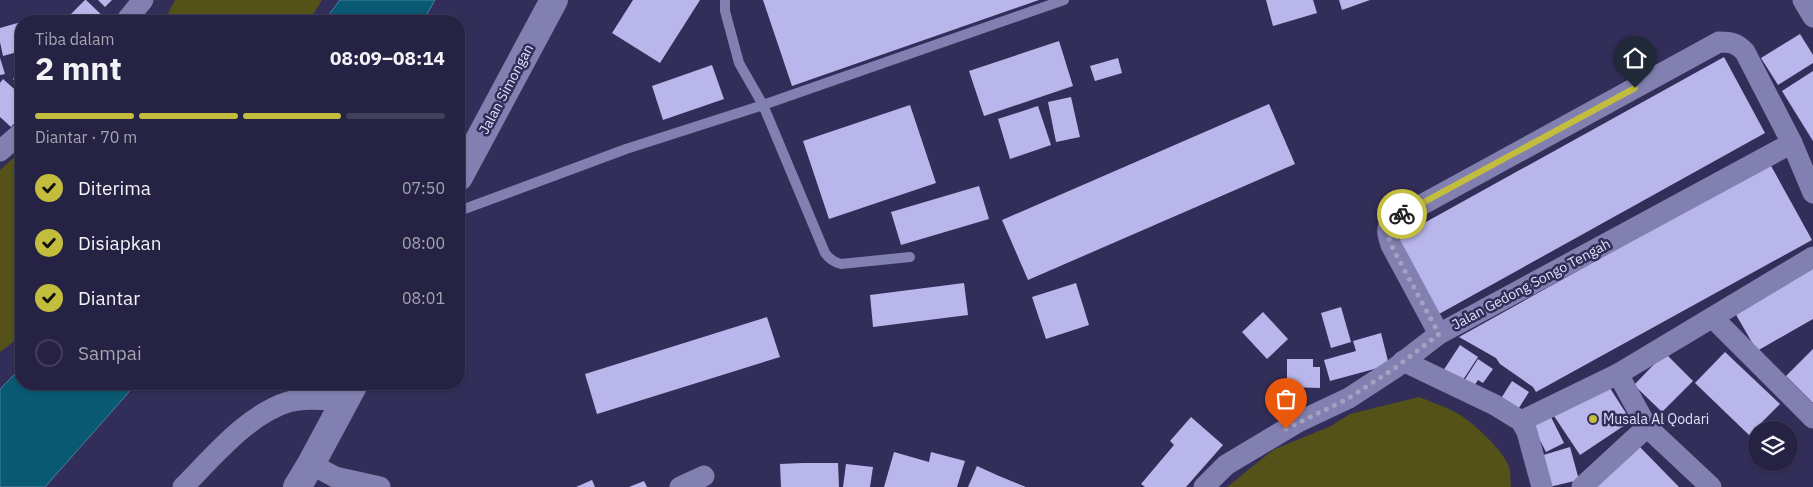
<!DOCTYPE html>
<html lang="id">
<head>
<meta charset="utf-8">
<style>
  :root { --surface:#262243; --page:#322f4e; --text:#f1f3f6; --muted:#a4a4b2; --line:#423f5c; --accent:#c3bd3e }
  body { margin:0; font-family:"IBM Plex Sans",sans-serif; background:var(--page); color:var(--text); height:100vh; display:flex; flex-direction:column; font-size:19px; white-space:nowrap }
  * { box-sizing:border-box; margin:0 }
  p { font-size:16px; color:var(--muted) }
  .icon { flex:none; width:28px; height:28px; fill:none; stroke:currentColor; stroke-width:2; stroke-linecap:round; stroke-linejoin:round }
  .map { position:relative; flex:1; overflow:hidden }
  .side { position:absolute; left:15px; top:15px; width:450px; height:375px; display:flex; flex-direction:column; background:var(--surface); border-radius:20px; box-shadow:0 1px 4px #0004,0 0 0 1px var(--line) }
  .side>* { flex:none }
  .buttons { position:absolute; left:1748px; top:421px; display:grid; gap:10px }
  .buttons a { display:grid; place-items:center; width:50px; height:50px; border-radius:50%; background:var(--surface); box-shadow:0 1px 4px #0004,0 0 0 1px var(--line); font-size:25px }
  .pin { position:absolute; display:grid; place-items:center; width:42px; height:42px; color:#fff; margin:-51px -21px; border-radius:50% 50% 50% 0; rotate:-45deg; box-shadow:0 0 5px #0007 }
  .pin .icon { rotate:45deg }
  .courier { position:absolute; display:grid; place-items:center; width:50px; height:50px; margin:-25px; border:4px solid #c3bd3e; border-radius:50%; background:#fff; color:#222; box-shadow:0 1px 6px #0007 }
  .summary em { font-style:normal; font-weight:700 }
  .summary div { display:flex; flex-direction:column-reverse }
  .summary { display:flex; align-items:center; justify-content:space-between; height:85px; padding:0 20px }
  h1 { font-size:32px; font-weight:700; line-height:38px }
  .bar { display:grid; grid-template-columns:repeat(4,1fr); gap:8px 5px; align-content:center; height:60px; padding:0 20px }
  .bar i { height:6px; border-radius:4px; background:var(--line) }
  .bar .selected { background:var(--accent) }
  .bar p { grid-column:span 4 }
  ol { padding:0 20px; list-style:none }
  li { display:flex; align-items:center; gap:15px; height:55px }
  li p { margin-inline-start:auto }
  li .icon { padding:5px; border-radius:50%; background:var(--accent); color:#111; stroke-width:4 }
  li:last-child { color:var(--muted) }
  li i { width:28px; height:28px; border:2px solid var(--line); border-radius:50% }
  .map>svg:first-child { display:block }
  .green { fill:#545219 }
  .water { fill:#095972; stroke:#4a829b }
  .building { fill:#b9b6eb }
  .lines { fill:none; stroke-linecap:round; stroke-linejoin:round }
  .lane { stroke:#8280b1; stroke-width:10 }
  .street { stroke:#8280b1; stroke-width:21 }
  .secondary { stroke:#8280b1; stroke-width:28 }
  .done { stroke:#a3a2c2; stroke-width:5; stroke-dasharray:0 9 }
  .route { stroke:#c3bd3e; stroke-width:6 }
  .poi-dot { fill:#c3bd3e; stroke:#322e59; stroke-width:2 }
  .labels { text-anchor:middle; stroke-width:5; stroke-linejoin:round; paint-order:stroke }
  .street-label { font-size:14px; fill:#e0e0fb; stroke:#322e59 }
  .poi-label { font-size:14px; fill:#e0e0fb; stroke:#322e59; text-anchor:start }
</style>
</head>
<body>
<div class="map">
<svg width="1813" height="487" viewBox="0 0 1813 487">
  <rect width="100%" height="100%" fill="#322e59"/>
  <g class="green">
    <polygon points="175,0 322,0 309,21 164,21"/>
    <polygon points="21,151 21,336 0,352 0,170"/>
    <path d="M1419,397C1431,402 1444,406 1455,412C1471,420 1504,451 1509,467C1511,473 1510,481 1511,487H1227L1273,450L1331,426L1350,414Z"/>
  </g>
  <g class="water">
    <polygon points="340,0 435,0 423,21 324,21"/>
    <polygon points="21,368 21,384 136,384 45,487 0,487 0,389"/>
  </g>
  <g class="building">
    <polygon points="85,0 86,0 108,21 64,21"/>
    <polygon points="98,0 112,0 105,7"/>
    <polygon points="633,0 700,0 660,63 612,33"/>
    <polygon points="763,0 1039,0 792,86"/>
    <polygon points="1266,0 1313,0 1317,13 1273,26"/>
    <polygon points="1339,0 1370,0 1342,10"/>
    <polygon points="21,22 21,51 3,56 0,42 0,28"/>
    <polygon points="1800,34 1813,55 1813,63 1778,85 1761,58"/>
    <polygon points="1059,41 1073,86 984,116 969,71"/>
    <polygon points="1724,57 1765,133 1439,314 1397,238"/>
    <polygon points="0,58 5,74 0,75"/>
    <polygon points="1118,58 1122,73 1095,81 1090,66"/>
    <polygon points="712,65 724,99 663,120 652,86"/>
    <polygon points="21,71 21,88 13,79"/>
    <polygon points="1813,71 1813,141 1782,91"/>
    <polygon points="3,79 21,95 21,116 11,127 0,117 0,83"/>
    <polygon points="1071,97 1080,137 1056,142 1048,102"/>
    <polygon points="1269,104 1295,164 1028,280 1002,220"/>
    <polygon points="910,105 936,183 829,219 803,141"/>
    <polygon points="1038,106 1051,145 1010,159 998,119"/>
    <polygon points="1770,164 1812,240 1536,392 1533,387 1500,364 1496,358 1459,337"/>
    <polygon points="979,186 989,219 901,245 891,212"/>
    <polygon points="1813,268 1813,319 1757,351 1735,313"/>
    <polygon points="964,283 968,315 873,327 870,295"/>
    <polygon points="1076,283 1089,325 1046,339 1032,297"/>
    <polygon points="1341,307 1351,342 1331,348 1321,313"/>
    <polygon points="1263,312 1288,339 1267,359 1242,332"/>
    <polygon points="767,317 780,357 597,414 585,374"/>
    <polygon points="1381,333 1389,365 1330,381 1324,360 1356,351 1353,341"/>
    <polygon points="1460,345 1478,357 1461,383 1443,371"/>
    <polygon points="1813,349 1813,403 1786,376"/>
    <polygon points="1725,352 1780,404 1749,435 1695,383"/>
    <polygon points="1665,353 1693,381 1662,412 1634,385"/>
    <polygon points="1287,359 1313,359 1313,367 1320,367 1320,388 1287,387"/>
    <polygon points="1478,359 1493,369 1483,383 1478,380 1472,389 1462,384"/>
    <polygon points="1512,381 1529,392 1517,411 1500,400"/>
    <polygon points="1608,385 1631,421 1580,455 1554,416"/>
    <polygon points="1547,409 1564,443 1546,452 1529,419"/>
    <polygon points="1191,417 1223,445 1186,487 1145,487 1141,484 1174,445 1170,441"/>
    <polygon points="1638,445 1679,487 1596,487"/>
    <polygon points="1570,447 1579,480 1549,487 1540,456"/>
    <polygon points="894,452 929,462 931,452 965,461 957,487 884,487"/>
    <polygon points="803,463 838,463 839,487 781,487 780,464"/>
    <polygon points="846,464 873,467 870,487 843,487"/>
    <polygon points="977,466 999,476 1026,487 968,487"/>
    <polygon points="592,480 595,487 576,487"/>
    <polygon points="644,481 647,487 629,487"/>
  </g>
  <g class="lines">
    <g class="lane">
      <path d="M725,0V11L739,63L763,105L825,253C829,259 833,262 841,264L910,257"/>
      <polyline points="459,211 626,149 763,105 1064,0"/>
    </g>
    <g class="street">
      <polyline points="1803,0 1813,17"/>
      <polyline points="126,21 143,0"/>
      <polyline points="0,151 21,133"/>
      <polyline points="1713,318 1813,418"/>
      <path d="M1439,334L1391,245C1388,235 1385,229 1392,221L1719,42C1731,42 1737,43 1745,52L1792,143L1813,193"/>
      <polyline points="1403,361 1495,405 1521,421 1527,432 1542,487"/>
      <polyline points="1618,374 1647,427 1711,487"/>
      <polyline points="1521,421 1618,374 1813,257"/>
      <polyline points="311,464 335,477 380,487"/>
      <path d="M183,487C213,457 247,415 288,402C306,397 327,400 346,401"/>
      <polyline points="680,487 704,476"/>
      <polyline points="1204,487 1226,465 1298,422 1349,398 1395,368 1439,334 1792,143"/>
      <polyline points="1582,487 1647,427"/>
    </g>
    <g class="secondary">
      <polyline points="459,177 554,0"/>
      <polyline points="297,487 311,464 354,384"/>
    </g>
  </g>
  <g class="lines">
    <path class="done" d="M1286,429L1349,398L1395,368L1439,334L1391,245C1386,229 1388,223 1402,214"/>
    <polyline class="route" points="1402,214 1635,88"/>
  </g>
  <circle class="poi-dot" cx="1593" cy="419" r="5"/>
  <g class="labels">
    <g class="street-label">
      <text transform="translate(506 89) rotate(-62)" y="5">Jalan Simongan</text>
      <text transform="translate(1531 284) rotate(-28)" y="5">Jalan Gedong Songo Tengah</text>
    </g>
    <g class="poi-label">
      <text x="1603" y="424">Musala Al Qodari</text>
    </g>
  </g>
</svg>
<div class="buttons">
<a><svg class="icon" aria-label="layers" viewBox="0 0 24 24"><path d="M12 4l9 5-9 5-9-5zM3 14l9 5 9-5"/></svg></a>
</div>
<div class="pin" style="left:1286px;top:429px;background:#ea580c"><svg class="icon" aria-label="bag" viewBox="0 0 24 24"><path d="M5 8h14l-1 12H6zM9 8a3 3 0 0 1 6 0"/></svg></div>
<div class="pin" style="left:1635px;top:88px;background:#1f2937"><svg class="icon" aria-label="home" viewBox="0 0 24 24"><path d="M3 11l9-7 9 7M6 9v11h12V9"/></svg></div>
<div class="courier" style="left:1402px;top:214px"><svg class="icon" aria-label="bike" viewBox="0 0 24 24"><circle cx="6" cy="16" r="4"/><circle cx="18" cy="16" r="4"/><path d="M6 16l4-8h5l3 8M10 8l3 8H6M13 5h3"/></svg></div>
<section class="side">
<div class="summary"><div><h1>2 mnt</h1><p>Tiba dalam</p></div><em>08:09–08:14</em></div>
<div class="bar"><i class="selected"></i><i class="selected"></i><i class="selected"></i><i></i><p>Diantar · 70 m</p></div>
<ol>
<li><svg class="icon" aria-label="check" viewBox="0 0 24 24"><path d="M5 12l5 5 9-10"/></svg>Diterima<p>07:50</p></li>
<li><svg class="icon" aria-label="check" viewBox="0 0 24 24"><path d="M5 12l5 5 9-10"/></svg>Disiapkan<p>08:00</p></li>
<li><svg class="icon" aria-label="check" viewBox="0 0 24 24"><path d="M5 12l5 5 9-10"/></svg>Diantar<p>08:01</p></li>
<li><i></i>Sampai</li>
</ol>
</section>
</div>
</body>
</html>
